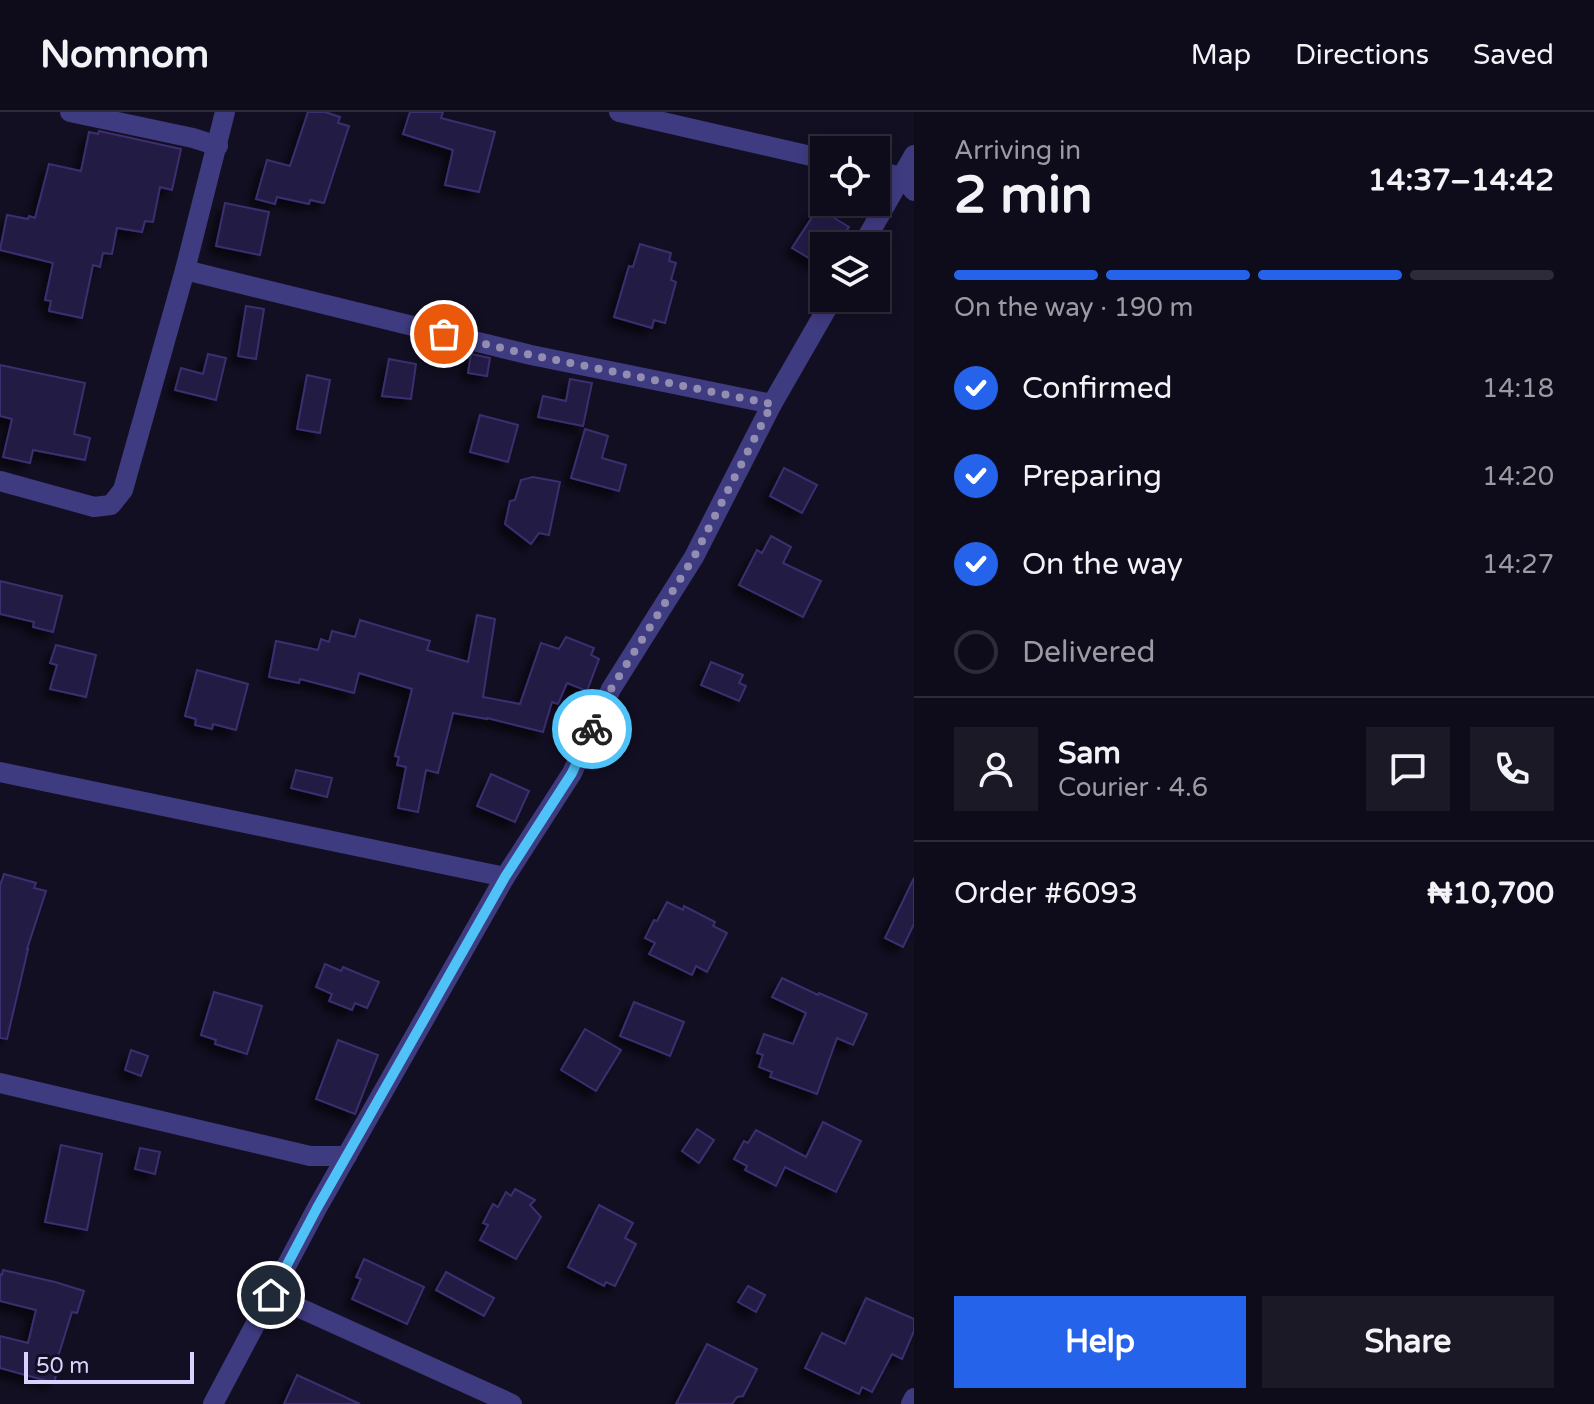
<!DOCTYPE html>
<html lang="en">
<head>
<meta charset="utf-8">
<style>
  :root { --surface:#0e0b1a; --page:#1c1927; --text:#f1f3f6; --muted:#9b9ba2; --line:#2e2b39; --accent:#2563eb }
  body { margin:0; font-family:"Varela Round",sans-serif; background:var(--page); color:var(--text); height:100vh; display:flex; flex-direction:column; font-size:30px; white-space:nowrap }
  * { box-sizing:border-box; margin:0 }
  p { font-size:26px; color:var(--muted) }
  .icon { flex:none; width:44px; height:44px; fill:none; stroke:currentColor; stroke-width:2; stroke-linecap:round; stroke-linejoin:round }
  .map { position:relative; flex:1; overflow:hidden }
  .panel { display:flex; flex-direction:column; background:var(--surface); width:680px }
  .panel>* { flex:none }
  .buttons { position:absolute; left:810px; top:24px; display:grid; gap:16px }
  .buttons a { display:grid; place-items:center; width:80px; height:80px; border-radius:0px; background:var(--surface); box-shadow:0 4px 12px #0003,0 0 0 2px var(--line); font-size:40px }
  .scale { position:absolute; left:24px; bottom:20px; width:170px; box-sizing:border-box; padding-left:8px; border:4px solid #d8d2fe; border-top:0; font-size:22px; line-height:28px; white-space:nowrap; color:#d8d2fe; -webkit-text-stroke:6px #130f23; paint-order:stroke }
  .pin { position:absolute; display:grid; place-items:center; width:68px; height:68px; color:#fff; margin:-34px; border:4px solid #fff; border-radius:50%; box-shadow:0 2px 8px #0007 }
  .courier { position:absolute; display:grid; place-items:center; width:80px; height:80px; margin:-40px; border:6px solid #4fc3f7; border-radius:50%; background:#fff; color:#222; box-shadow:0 2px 10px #0007 }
  .headline em { font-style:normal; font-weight:700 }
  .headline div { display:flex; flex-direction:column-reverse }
  .headline { display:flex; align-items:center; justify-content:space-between; height:136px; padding:0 40px }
  h1 { font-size:52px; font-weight:700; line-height:60px }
  .bar { display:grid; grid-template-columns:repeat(4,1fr); gap:12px 8px; align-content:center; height:96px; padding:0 40px }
  .bar i { height:10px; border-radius:6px; background:var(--line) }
  .bar .active { background:var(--accent) }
  .bar p { grid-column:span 4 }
  .line { display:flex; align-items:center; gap:20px; padding:0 40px; border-top:2px solid var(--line) }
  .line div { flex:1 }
  .round { display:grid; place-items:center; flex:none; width:84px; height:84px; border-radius:0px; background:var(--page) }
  ol { padding:0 40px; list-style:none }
  li { display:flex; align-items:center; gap:24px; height:88px }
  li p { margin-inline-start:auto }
  li .icon { padding:8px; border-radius:50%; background:var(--accent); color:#fff; stroke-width:4 }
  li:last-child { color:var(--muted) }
  li i { width:44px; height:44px; border:4px solid var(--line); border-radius:50% }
  .primary-button { display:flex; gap:16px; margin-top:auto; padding:16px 40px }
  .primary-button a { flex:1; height:92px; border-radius:0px; background:var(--accent); color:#fff; font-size:32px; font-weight:700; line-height:92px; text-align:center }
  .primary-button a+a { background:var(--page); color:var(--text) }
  header { display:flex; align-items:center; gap:48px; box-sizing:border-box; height:112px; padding:0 40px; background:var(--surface); border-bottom:2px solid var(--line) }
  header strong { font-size:38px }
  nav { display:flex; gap:44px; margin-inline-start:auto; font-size:28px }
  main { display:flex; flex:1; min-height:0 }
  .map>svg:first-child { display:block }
  .building { fill:#241b44; stroke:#3c2e6f; stroke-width:2; filter:url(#shadow) }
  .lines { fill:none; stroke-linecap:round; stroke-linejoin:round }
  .minor { stroke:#3f3b81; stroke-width:20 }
  .done { stroke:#938eb1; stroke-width:8; stroke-dasharray:0 14.4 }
  .route { stroke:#4fc3f7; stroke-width:10 }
</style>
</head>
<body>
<header>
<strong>Nomnom</strong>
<nav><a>Map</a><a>Directions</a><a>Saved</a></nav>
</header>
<main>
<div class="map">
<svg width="914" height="1292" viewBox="0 0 914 1292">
  <defs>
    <filter id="shadow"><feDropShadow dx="-7" dy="7" stdDeviation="4" flood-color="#0009"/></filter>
  </defs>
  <rect width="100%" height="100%" fill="#130f23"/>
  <g class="building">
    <polygon points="308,0 325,0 340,5 338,11 349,14 324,91 310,88 309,92 277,85 275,92 256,87 267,48 290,54"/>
    <polygon points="410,0 443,0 441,6 495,20 479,80 445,73 453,38 403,22"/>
    <polygon points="99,19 181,37 172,78 160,75 153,110 145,109 142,120 117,116 112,142 103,141 100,155 93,153 82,206 49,199 51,189 45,188 53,151 0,138 7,103 28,107 29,104 35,106 49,52 81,59 89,20 98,22"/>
    <polygon points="225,91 269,100 260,143 216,134"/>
    <polygon points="818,96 849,115 836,134 824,134 824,155 792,136"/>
    <polygon points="640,132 671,141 669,149 676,151 671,168 676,170 665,211 654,208 652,216 614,205 629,154 633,155"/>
    <polygon points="246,194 264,197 256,247 238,244"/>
    <polygon points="208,242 226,246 216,288 175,278 181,256 203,262"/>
    <polygon points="471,242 490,246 487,264 468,261"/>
    <polygon points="389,247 416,252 411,287 382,284"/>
    <polygon points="0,253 85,271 74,322 90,326 85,348 33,338 30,351 3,345 12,307 0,304"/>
    <polygon points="307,263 330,268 320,321 297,317"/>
    <polygon points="570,267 592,271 583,314 538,305 543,284 566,289"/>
    <polygon points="480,303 518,313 508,350 470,340"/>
    <polygon points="585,317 608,324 602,346 626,353 619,379 571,366"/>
    <polygon points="784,356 817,373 802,401 770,384"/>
    <polygon points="533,365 560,370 549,423 539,421 531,432 505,412 510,389 515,388 521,368"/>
    <polygon points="771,424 791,435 783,451 821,469 803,505 739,473 757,438 762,441"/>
    <polygon points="0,469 62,484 53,520 33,515 34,510 0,502"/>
    <polygon points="477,503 495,507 483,585 520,592 541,531 559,537 566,525 594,536 591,543 599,547 587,579 567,571 558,592 552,590 543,620 487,606 487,607 453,601 438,661 426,658 418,700 398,696 406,655 397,653 399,645 395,644 412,577 359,561 354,581 300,567 299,571 269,565 276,529 318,538 321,527 329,530 332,519 355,525 360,508 430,529 427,538 468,550"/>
    <polygon points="56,533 96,543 86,585 50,577 57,553 50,551"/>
    <polygon points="711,550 743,563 739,571 746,574 739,589 701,573"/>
    <polygon points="197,558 248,572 236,618 213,612 212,617 195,613 196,607 185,604"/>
    <polygon points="296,658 332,666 327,685 291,676"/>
    <polygon points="491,662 529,679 515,710 477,694"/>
    <polygon points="4,762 36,771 34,776 46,779 27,837 28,837 7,927 0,926 0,774"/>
    <polygon points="914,766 914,812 903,835 885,826"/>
    <polygon points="667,790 683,798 684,794 715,810 713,814 727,821 707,860 696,854 692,863 649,842 655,831 645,826 654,808 657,809"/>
    <polygon points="325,852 341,859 343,855 379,870 367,896 355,891 352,898 329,889 332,882 316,875"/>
    <polygon points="782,866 818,883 819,881 867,902 853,933 837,926 817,982 770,965 772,960 759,955 763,943 757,941 764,922 793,932 806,901 772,885"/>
    <polygon points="214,880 262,894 247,942 215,932 216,928 201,923"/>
    <polygon points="634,890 684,910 670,944 620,924"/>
    <polygon points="585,917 621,938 596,979 561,958"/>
    <polygon points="338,928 378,943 355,1002 316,987"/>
    <polygon points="131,938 148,944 141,964 125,958"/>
    <polygon points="823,1010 861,1029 836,1080 785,1055 776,1074 745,1058 747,1054 734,1047 744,1029 748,1031 756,1018 806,1045"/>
    <polygon points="697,1017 714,1028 699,1051 682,1039"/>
    <polygon points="61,1033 102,1042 87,1118 45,1110"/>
    <polygon points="140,1036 160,1040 155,1062 135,1057"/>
    <polygon points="515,1077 535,1088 530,1093 541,1105 516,1147 480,1128 488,1113 483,1111 493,1092 498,1095 506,1080 511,1084"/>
    <polygon points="599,1093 633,1111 625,1126 636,1132 615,1174 606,1170 604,1174 568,1155"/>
    <polygon points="364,1147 424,1175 407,1212 352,1187 361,1167 356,1165"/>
    <polygon points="3,1158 55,1170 84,1179 77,1201 72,1200 57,1248 60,1248 54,1271 0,1256 0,1224 28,1231 36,1198 0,1189 0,1162 2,1163"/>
    <polygon points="446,1160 494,1186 484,1204 436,1178"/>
    <polygon points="748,1174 765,1183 756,1200 738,1190"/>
    <polygon points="866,1186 914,1207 914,1219 902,1247 892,1242 872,1280 862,1275 859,1282 805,1256 822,1221 845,1232"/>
    <polygon points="707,1232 757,1257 743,1284 737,1285 732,1292 676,1292"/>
    <polygon points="297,1263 360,1292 284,1292"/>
  </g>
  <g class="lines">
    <g class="minor">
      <polyline points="70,0 193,26 218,34"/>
      <polyline points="619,0 824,47"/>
      <polyline points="876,59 902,65 914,79"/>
      <polyline points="862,134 914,43"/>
      <polyline points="185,158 531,243 772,292"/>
      <polyline points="0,369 94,395 111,393 123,378 185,158 225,0"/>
      <polyline points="0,660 505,765"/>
      <polyline points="0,971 310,1044 347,1044"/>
      <polyline points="271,1183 512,1292"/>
      <polyline points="213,1292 317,1096 505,765 572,661 611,577 694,445 772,292 833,186"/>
      <polyline points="911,1292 914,1286"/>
    </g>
  </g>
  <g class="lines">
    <polyline class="done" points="444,222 531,243 772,292 694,445 611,577 592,617"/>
    <polyline class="route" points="271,1183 317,1096 505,765 572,661 592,617"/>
  </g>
</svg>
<div class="buttons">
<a><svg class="icon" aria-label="locate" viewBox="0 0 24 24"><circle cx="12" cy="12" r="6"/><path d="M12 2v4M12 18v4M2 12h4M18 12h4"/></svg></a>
<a><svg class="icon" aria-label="layers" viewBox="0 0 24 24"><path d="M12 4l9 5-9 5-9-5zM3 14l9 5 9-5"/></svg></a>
</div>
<div class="scale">50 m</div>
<div class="pin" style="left:444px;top:222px;background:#ea580c"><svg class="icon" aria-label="bag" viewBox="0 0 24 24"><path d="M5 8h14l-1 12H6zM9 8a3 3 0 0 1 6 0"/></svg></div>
<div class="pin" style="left:271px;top:1183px;background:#1f2937"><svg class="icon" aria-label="home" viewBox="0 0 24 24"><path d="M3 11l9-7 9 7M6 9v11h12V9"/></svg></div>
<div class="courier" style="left:592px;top:617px"><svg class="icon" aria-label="bike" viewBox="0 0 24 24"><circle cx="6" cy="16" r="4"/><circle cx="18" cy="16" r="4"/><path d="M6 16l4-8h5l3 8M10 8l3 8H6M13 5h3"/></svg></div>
</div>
<section class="panel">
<div class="headline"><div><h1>2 min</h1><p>Arriving in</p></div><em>14:37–14:42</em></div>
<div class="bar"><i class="active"></i><i class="active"></i><i class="active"></i><i></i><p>On the way · 190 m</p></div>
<ol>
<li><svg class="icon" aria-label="check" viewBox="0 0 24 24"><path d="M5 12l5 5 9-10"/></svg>Confirmed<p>14:18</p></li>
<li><svg class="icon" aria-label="check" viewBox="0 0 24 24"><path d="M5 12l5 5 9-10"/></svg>Preparing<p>14:20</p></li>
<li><svg class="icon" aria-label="check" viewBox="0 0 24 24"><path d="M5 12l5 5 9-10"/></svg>On the way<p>14:27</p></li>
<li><i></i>Delivered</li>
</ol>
<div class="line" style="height:144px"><a class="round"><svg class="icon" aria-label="person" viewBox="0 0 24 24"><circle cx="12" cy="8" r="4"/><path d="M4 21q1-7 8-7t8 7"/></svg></a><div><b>Sam</b><p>Courier · 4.6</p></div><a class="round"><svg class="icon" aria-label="chat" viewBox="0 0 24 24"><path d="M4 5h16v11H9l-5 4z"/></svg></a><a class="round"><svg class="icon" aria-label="phone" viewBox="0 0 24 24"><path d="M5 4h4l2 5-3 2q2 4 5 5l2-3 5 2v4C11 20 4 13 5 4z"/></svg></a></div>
<div class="line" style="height:104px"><div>Order #6093</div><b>₦10,700</b></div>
<div class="primary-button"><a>Help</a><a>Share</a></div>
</section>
</main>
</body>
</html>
